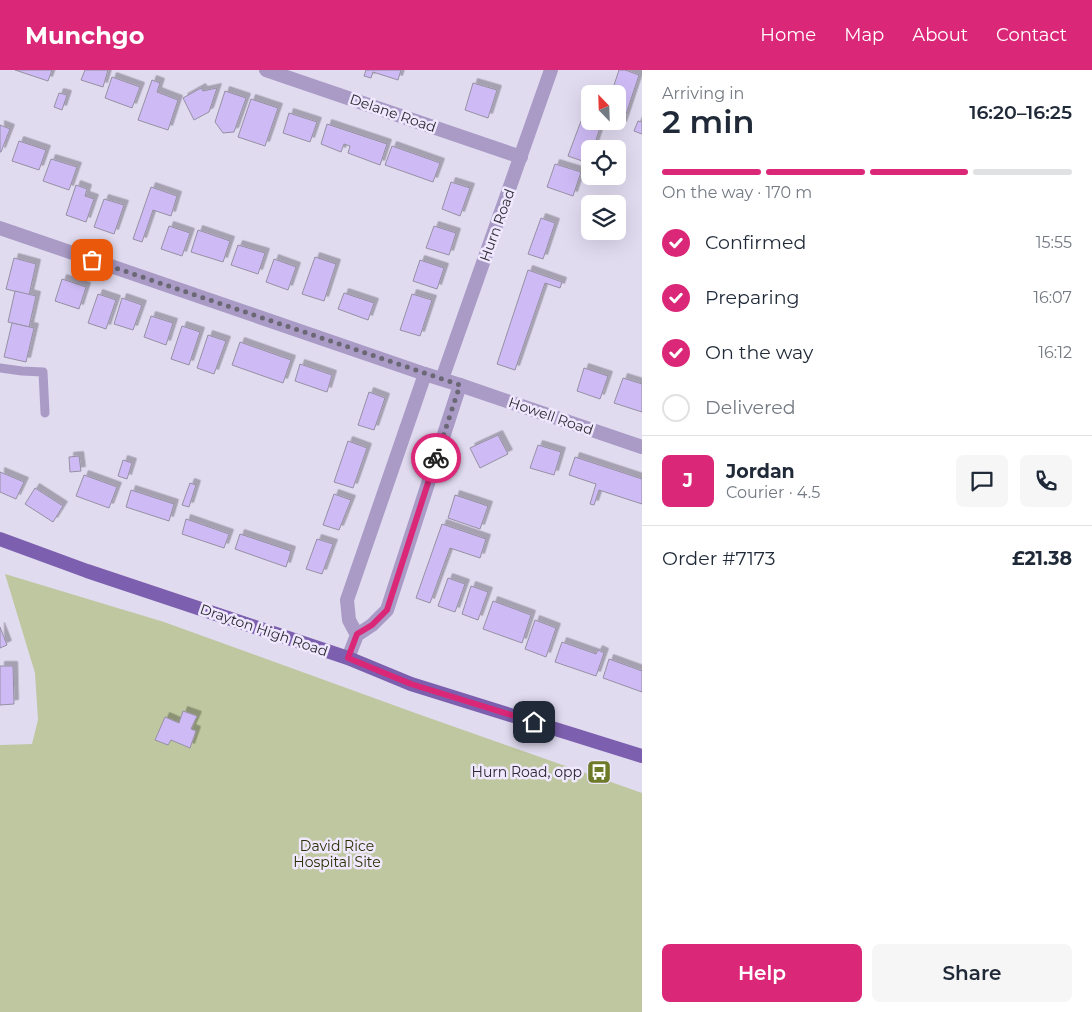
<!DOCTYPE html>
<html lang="en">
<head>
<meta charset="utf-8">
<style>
  :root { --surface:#fff; --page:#f6f6f7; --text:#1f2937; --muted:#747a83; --line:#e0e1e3; --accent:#db2777 }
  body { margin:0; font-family:Montserrat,sans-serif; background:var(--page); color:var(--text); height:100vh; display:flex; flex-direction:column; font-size:19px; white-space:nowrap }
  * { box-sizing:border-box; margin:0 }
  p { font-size:16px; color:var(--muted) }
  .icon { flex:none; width:28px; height:28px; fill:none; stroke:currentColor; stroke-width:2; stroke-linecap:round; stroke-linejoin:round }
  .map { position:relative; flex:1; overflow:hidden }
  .drawer { display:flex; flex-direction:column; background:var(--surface); width:450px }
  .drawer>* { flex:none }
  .needle { width:32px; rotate:337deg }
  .fabs { position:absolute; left:581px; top:15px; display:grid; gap:10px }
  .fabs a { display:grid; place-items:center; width:45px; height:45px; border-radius:8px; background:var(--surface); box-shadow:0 5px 20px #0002; font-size:25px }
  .pin { position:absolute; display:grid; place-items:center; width:42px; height:42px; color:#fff; margin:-21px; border-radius:10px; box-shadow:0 2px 8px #0006 }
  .courier { position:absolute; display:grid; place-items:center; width:50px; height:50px; margin:-25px; border:4px solid #db2777; border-radius:50%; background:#fff; color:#222; box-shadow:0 1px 6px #0007 }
  .headline em { font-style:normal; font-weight:600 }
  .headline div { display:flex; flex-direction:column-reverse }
  .headline { display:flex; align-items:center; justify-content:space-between; height:85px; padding:0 20px }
  h1 { font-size:32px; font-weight:600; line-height:38px }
  .bar { display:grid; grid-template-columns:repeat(4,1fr); gap:8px 5px; align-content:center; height:60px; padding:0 20px }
  .bar i { height:6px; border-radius:4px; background:var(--line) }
  .bar .selected { background:var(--accent) }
  .bar p { grid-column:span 4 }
  .line { display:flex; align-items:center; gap:12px; padding:0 20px; border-top:1px solid var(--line) }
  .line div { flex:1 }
  .round { display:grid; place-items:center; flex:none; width:52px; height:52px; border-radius:8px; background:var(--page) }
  ol { padding:0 20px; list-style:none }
  li { display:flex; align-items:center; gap:15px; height:55px }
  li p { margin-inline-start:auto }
  li .icon { padding:5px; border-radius:50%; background:var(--accent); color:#fff; stroke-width:4 }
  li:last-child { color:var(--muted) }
  li i { width:28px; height:28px; border:2px solid var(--line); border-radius:50% }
  .action { display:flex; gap:10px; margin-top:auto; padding:10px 20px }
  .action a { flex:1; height:58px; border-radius:8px; background:var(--accent); color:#fff; font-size:20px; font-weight:600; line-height:58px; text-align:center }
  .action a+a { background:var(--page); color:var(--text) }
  header { display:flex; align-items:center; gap:30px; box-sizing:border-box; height:70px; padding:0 25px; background:var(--accent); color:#fff }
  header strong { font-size:24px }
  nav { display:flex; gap:28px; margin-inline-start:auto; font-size:18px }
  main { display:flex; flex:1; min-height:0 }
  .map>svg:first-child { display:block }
  .green { fill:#bec79f }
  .building { fill:#cebbf5; stroke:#9690a3; filter:url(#shadow) }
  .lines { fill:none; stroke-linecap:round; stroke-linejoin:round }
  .service { stroke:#a99bc6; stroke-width:9 }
  .minor { stroke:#a99bc6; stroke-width:14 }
  .primary { stroke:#7c5fae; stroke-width:14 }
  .done { stroke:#6b6774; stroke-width:5; stroke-dasharray:0 9 }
  .route { stroke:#db2777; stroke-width:6 }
  .labels { text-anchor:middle; stroke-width:5; stroke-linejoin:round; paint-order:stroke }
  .street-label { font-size:14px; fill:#2c2931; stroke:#efe8fe }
  .poi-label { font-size:14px; fill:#2c2931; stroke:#efe8fe; text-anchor:end }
  .park-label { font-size:14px; fill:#2a3000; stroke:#efe8fe }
</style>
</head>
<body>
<header>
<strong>Munchgo</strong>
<nav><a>Home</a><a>Map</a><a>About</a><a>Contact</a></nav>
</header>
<main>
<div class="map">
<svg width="642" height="942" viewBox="0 0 642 942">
  <defs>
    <filter id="shadow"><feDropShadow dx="4.5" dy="-4.5" stdDeviation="0" flood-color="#0004"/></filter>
  </defs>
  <rect width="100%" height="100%" fill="#e1dbf0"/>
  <polygon class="green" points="5,504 164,552 418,644 642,723 642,942 0,942 0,675 32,674 38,650 35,603"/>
  <g class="building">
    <polygon points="15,0 52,0 48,11"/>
    <polygon points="85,0 108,0 103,17 81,10"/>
    <polygon points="366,0 401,0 398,10 373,2 371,8 364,6"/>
    <polygon points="619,0 625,0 639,5 622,56 607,51 618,51 618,24 611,24"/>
    <polygon points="112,7 140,17 132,38 105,28"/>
    <polygon points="152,10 160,13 157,22 178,30 168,60 138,50"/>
    <polygon points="473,13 497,20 488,48 465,40"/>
    <polygon points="201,18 203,21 217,18 209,42 194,50 183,28"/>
    <polygon points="225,21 246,28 234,62 223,63 215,52"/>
    <polygon points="59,23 67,25 62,40 54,37"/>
    <polygon points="251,29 278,38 265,76 238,67"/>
    <polygon points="289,43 317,52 310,72 283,63"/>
    <polygon points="581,51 600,58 593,79 590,79 590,87 588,93 568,86"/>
    <polygon points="638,51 642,52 642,64 634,61"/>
    <polygon points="327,54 387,74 380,95 348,83 350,76 344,74 341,82 321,74"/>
    <polygon points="0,55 10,59 1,82 0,82"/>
    <polygon points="19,71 46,80 39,100 12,91"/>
    <polygon points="392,76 440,93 433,112 385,95"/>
    <polygon points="51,89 77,97 69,120 43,111"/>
    <polygon points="555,94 581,102 573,126 547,117"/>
    <polygon points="451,112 470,118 460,146 442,139"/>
    <polygon points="76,115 87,119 85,126 94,129 86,152 66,145"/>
    <polygon points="151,117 177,126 171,146 153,140 142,172 133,169"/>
    <polygon points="104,129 124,135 114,164 94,157"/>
    <polygon points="541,148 555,153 543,189 528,184"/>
    <polygon points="169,156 190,163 182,186 161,179"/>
    <polygon points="434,156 456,163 449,185 426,178"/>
    <polygon points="198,160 230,171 223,192 191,182"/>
    <polygon points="238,175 265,183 258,204 231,195"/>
    <polygon points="315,187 336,194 324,231 302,224"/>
    <polygon points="14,188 36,194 29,225 6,219"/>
    <polygon points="274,189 296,197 288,220 266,212"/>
    <polygon points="420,190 444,198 437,219 413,211"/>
    <polygon points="528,200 562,212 560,218 545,213 515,300 497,294"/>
    <polygon points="62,209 86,217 79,239 55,231"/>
    <polygon points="15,221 36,226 29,257 8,252"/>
    <polygon points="344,223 374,233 368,250 338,239"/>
    <polygon points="98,224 116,230 106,259 88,253"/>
    <polygon points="412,224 432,230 420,266 400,260"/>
    <polygon points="122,228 142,235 133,260 114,254"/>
    <polygon points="151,246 173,253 166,275 144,267"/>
    <polygon points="12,253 34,258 26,292 4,287"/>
    <polygon points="182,256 200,262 189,295 171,289"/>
    <polygon points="208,265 226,271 214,304 197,298"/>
    <polygon points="240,272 291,290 283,313 232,295"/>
    <polygon points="300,294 332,305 327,322 295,311"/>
    <polygon points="584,298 608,306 600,329 577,321"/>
    <polygon points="623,308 642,314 642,342 614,333"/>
    <polygon points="369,322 385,328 374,360 358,355"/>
    <polygon points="498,365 508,384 480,398 470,378"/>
    <polygon points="348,371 367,378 353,418 334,412"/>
    <polygon points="538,375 561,382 554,405 530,398"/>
    <polygon points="79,386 81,401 70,402 69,387"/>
    <polygon points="575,387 642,409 642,434 599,420 594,435 590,434 596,414 569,405"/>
    <polygon points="123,390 132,393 127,409 118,406"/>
    <polygon points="0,402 24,412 16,429 0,422"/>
    <polygon points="84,405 117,417 109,438 76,426"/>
    <polygon points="190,413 196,415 189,437 182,435"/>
    <polygon points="35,418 63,436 53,452 25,434"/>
    <polygon points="131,420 174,434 169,451 126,437"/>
    <polygon points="334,424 351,430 339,460 323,455"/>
    <polygon points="455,425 488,436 480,459 448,448"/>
    <polygon points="186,449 229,464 224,478 182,464"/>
    <polygon points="442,454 486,469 480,488 450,478 430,533 416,528"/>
    <polygon points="240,464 291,481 286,497 235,479"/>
    <polygon points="317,469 333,474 322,504 306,499"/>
    <polygon points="448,508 465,514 455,542 438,536"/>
    <polygon points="471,516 488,522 478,550 462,544"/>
    <polygon points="493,531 531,545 522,573 483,559"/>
    <polygon points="535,550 556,558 546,587 525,579"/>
    <polygon points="0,557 7,575 0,578"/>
    <polygon points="562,572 596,584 598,580 604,583 596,606 555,592"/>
    <polygon points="609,589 642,601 642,622 603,608"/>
    <polygon points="0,596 13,596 14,634 0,635"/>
    <polygon points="183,641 197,646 191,659 196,661 190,678 171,670 168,675 155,670 165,647 179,653"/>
  </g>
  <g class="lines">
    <polyline class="service" points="0,298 22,301 43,302 45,343"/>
    <g class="minor">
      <polyline points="266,0 521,87"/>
      <polyline points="0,158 425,304"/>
      <polyline points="442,309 551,0"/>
      <polyline points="460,315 642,377"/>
      <polyline points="348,588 357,565 372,555 387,540 460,315 425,304 347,530 349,550 357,565"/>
    </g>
    <polyline class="primary" points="0,469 87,501 348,588 411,614 642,686"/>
  </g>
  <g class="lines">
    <polyline class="done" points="92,190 460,315 436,388"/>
    <polyline class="route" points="436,388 387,540 372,555 357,564 348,588 411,614 534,652"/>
  </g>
  <defs>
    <symbol id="bus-square" viewBox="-11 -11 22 22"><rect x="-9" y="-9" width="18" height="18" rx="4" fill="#6d7a27" stroke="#efe8fe"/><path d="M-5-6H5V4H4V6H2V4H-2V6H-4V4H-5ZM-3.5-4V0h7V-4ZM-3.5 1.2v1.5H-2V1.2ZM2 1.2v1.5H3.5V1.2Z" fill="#fff"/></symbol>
  </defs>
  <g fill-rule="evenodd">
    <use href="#bus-square" x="585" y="688" width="28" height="28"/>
  </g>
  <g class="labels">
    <g class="street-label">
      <text transform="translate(393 43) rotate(19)" y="5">Delane Road</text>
      <text transform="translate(497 155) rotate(-70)" y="5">Hurn Road</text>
      <text transform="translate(551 346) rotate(19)" y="5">Howell Road</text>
      <text transform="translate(264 560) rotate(19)" y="5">Drayton High Road</text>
    </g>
    <g class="poi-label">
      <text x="582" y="707">Hurn Road, opp</text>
    </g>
    <g class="park-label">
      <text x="337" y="781">David Rice<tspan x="337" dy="16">Hospital Site</tspan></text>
    </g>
  </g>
</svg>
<div class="fabs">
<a><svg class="needle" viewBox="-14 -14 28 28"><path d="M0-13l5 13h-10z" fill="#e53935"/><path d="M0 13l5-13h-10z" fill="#747a83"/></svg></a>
<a><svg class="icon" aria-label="locate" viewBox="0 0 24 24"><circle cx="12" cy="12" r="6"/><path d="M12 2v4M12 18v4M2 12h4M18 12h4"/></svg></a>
<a><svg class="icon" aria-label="layers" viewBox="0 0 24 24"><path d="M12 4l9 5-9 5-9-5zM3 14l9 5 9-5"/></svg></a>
</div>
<div class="pin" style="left:92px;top:190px;background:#ea580c"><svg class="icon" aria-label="bag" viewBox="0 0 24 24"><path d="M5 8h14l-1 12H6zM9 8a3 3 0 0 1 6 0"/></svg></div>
<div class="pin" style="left:534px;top:652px;background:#1f2937"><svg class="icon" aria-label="home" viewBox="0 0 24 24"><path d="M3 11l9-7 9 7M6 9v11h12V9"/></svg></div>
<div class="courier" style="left:436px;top:388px"><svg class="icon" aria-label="bike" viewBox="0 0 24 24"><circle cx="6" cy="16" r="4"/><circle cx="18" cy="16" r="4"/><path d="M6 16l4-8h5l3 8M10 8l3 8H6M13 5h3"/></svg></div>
</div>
<section class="drawer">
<div class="headline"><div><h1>2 min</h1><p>Arriving in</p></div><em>16:20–16:25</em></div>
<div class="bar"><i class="selected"></i><i class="selected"></i><i class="selected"></i><i></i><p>On the way · 170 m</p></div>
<ol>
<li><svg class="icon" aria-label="check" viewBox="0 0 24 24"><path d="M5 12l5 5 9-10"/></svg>Confirmed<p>15:55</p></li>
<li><svg class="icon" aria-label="check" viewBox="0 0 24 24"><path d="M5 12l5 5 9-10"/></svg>Preparing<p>16:07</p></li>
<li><svg class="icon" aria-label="check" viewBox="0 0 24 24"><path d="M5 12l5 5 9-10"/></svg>On the way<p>16:12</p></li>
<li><i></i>Delivered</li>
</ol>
<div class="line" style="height:90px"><b class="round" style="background:var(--accent);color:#fff">J</b><div><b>Jordan</b><p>Courier · 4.5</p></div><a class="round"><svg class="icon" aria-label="chat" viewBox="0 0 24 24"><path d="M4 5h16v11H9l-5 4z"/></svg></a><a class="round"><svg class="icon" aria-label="phone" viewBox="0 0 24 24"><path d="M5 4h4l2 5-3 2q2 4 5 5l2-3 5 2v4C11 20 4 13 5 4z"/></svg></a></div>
<div class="line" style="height:65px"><div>Order #7173</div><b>£21.38</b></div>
<div class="action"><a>Help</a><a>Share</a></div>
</section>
</main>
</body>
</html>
